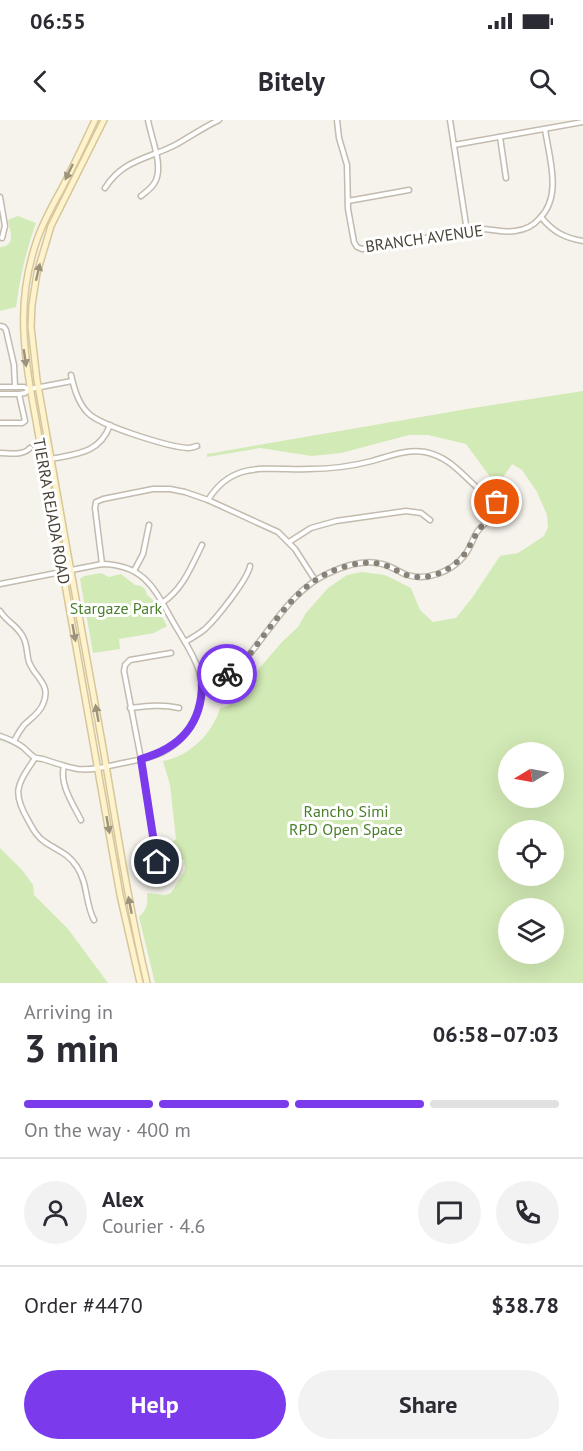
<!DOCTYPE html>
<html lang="en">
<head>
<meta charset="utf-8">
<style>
  :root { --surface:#fff; --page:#f2f2f3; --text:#2b2b33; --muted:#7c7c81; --line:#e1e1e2; --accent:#7c3aed }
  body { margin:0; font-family:"PT Sans",sans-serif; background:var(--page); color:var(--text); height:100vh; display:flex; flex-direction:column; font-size:22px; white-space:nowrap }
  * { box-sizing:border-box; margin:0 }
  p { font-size:20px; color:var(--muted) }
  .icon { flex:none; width:33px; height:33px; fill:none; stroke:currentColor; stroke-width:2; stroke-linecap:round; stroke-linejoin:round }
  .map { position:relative; height:863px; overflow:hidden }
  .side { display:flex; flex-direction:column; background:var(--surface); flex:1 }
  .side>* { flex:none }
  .needle { width:39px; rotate:260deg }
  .tools { position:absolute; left:498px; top:622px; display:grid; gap:12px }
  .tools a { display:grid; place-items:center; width:66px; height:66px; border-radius:50%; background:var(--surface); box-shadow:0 6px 24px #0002; font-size:30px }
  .pin { position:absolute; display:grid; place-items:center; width:51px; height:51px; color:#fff; margin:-26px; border:3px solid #fff; border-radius:50%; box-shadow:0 2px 6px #0007 }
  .courier { position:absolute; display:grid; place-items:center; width:60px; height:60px; margin:-30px; border:4px solid #7c3aed; border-radius:50%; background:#fff; color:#222; box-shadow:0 2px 8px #0007 }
  .head em { font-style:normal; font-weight:600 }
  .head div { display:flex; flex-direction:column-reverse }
  .head { display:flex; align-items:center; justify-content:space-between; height:102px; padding:0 24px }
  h1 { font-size:39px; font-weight:600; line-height:45px }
  .bar { display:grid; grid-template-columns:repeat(4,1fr); gap:9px 6px; align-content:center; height:72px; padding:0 24px }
  .bar i { height:8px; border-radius:4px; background:var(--line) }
  .bar .active { background:var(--accent) }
  .bar p { grid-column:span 4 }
  .line { display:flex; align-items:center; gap:15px; padding:0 24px; border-top:2px solid var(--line) }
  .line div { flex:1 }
  .round { display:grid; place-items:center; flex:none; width:63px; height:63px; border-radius:32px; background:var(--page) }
  .button { display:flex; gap:12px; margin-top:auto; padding:12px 24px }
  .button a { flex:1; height:69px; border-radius:36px; background:var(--accent); color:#fff; font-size:24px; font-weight:600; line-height:69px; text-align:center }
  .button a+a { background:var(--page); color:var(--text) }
  .status { display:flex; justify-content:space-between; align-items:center; height:42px; padding:0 30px; background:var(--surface); direction:ltr }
  .status svg { height:16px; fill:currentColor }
  header { display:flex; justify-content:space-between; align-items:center; height:78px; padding:0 24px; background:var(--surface); font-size:27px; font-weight:600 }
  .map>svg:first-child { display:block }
  .green { fill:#d2eab5; fill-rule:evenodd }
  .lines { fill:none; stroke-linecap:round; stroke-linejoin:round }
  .minor-casing { stroke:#c2bbae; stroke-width:7 }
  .secondary-casing { stroke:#d6c79b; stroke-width:8 }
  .minor { stroke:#fff; stroke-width:4 }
  .secondary { stroke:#fff3cd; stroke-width:5 }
  .oneway { fill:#9c937c }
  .done { stroke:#878178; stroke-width:6; stroke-dasharray:0 10.8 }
  .route { stroke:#7c3aed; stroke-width:8 }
  .labels { text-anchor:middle; stroke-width:6; stroke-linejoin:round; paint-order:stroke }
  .street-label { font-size:16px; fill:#4b4439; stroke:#fff }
  .park-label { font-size:16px; fill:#4a7f2a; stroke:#fff }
</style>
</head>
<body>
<div class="status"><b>06:55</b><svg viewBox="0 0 49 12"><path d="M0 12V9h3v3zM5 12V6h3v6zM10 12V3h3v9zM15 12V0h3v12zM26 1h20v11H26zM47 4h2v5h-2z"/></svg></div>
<header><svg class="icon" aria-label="back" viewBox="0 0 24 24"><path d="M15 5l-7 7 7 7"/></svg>Bitely<svg class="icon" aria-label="search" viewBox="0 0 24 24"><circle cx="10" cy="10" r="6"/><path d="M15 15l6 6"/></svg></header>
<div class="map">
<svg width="583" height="863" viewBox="0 0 583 863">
  <rect width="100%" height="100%" fill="#f6f3ec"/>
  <g class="green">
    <path d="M18,96L36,103C26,131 20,157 16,187L0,191V127C17,126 10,111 8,100Z"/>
    <path d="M583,271V863H155L139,797C147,789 148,784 147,773L165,775L171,773L185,750L184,740L170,733L168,725L176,719L170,665L163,641C189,637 213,613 220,588L228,586C231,581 230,578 226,574L236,570L249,560L282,522L298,507L306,493L328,468L347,455L362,452L385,455L411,468L420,490L433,502L456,498L472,478L500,436L518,433L544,416L548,407L547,395L537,372L522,350L512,344L500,362L493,361L466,324L428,315H409L341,333L312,336L260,328L207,337V334L473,288ZM508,633H554V678H508ZM508,711H554V756H508ZM508,789H554V834H508Z"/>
    <polygon points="101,453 109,457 121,454 135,465 141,466 145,469 147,475 153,480 167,506 154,513 119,519 120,529 93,533 80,459 84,456"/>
    <polygon points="0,728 22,750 33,765 34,775 68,809 108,863 0,863"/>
  </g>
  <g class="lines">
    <defs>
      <g id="minor">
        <path d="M337,0L339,18L347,45L348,89L354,122L357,127L362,129L477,109C490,108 502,113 515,111C524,110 533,106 539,99C563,76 549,38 545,9"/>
        <polyline points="450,0 467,111"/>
        <polyline points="500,17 506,58"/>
        <polyline points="454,25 583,2"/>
        <path d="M105,68C123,39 149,39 177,24C191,16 204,7 219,0"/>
        <path d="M141,76C146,72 152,68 155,62C164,46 151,18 148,0"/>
        <polyline points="0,77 5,106 2,118"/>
        <polyline points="348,81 409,70"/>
        <path d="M541,97C553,112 565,118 583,121"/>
        <polyline points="0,206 4,207 6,210 14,245 15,267"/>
        <path d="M71,255C74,268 78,283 88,293C101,306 169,327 188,328C191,328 194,327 197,326"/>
        <polyline points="0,267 24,267 29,269"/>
        <polyline points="0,274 19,274 25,273 30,269 72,261"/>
        <polyline points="0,303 22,303 25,301 19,274"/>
        <path d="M0,333C9,333 23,336 30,328"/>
        <path d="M51,339C77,334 100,333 110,305"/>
        <polyline points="289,422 311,408 336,401 406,391 421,393 430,400"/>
        <polyline points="102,444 95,388 96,382 103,379 153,369 170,369 185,372 208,380 278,412 295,429 315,460"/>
        <polyline points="134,451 143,434 149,405"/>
        <path d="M0,464L102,444C148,445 156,473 176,507C185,522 194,535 199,551C208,583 192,617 163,632C152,637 140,640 128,642C112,645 94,651 78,649C66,647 55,643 43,639C43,639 35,638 34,637C31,635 27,631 24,628C16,622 9,619 0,616"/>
        <path d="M162,483C183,469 191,447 202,425"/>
        <path d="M0,491C6,501 16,505 22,515C28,524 26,533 29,542C35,558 52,564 43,584C40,593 30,599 24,605C20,610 17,615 14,621"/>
        <path d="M185,522C192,518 199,514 205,509C216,499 248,459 250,446"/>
        <path d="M202,563C212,560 222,558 231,552C242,545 249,535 256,526C277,499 297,467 329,453C344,446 365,439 382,444C391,446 399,452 407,455C427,461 451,452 464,436C470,429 472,420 477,412C482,405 497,394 498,389C499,379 487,376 480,370C462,355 450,337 425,332C406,329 390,336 372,341C353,346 330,349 309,349C287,350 263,346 242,352C226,357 216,367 208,380"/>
        <path d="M130,588C147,586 162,584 179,588"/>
        <path d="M35,638C18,664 11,671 28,700C33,709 37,717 45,722C58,731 68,733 77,747C88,763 85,783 94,800"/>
        <path d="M64,646C59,664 73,684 81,700"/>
        <polyline points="161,752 157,742 141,639 124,551 125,545 130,540 171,533"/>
      </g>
      <g id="secondary">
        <path d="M95,0C84,24 73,47 61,70C52,86 43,102 37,120C18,175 22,222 32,278L120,775L140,863"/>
        <path d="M104,0L51,106L37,153L32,185L31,207L37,260C58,381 80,501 102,622C116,703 128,783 147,863"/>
      </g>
    </defs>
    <use href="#minor" class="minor-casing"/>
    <use href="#secondary" class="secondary-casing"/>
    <use href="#minor" class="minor"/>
    <use href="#secondary" class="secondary"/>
  </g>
  <defs><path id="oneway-solid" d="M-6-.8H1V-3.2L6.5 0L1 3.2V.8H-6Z" transform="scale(1.5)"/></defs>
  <g class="oneway">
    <use href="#oneway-solid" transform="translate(69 52) rotate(116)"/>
    <use href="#oneway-solid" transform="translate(38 152) rotate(-77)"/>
    <use href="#oneway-solid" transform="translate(25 238) rotate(82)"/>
    <use href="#oneway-solid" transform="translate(74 513) rotate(80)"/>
    <use href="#oneway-solid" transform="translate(97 593) rotate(-100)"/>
    <use href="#oneway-solid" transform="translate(108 705) rotate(80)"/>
    <use href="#oneway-solid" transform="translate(130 785) rotate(-101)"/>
  </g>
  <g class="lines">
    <path class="done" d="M227,554L239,546L246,539C269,510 294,469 328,453C343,446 364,440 381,444C390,446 398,452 407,455C426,461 448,453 461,438C469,430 472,420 478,411C485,400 500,396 497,382"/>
    <path class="route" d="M157,742L141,639C180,628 202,605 202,563L227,554"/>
  </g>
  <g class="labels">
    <g class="street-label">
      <text transform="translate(424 118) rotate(-8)" y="6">BRANCH AVENUE</text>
      <text transform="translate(52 391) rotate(80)" y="6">TIERRA REJADA ROAD</text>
    </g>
    <g class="park-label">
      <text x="116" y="494">Stargaze Park</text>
      <text x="346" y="697">Rancho Simi<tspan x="346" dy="18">RPD Open Space</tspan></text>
    </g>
  </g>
</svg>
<div class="tools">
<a><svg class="needle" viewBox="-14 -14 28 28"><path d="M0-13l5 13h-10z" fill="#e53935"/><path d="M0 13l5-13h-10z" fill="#7c7c81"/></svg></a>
<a><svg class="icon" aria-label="locate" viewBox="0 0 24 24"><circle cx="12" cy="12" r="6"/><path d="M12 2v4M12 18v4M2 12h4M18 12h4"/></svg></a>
<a><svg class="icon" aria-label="layers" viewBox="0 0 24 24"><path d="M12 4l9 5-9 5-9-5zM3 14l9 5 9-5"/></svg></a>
</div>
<div class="pin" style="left:497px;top:382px;background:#ea580c"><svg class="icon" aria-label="bag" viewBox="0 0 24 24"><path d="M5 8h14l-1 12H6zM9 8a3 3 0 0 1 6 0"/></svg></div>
<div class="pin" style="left:157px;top:742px;background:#1f2937"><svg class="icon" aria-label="home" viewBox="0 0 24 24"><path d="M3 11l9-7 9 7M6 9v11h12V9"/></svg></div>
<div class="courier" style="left:227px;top:554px"><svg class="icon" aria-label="bike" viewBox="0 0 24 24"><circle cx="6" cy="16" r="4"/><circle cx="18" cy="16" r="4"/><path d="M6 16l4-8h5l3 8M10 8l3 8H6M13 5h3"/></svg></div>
</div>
<section class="side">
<div class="head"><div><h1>3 min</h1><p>Arriving in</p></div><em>06:58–07:03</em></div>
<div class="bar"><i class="active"></i><i class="active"></i><i class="active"></i><i></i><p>On the way · 400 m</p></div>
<div class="line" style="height:108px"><a class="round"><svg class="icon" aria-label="person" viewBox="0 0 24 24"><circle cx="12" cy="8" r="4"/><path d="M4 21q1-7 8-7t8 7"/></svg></a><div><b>Alex</b><p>Courier · 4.6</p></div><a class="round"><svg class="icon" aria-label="chat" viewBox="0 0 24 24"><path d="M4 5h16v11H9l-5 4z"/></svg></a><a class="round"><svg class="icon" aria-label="phone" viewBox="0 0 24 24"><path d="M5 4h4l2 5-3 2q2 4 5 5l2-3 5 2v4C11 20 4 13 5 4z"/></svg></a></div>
<div class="line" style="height:78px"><div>Order #4470</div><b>$38.78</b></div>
<div class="button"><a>Help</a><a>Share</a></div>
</section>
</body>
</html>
